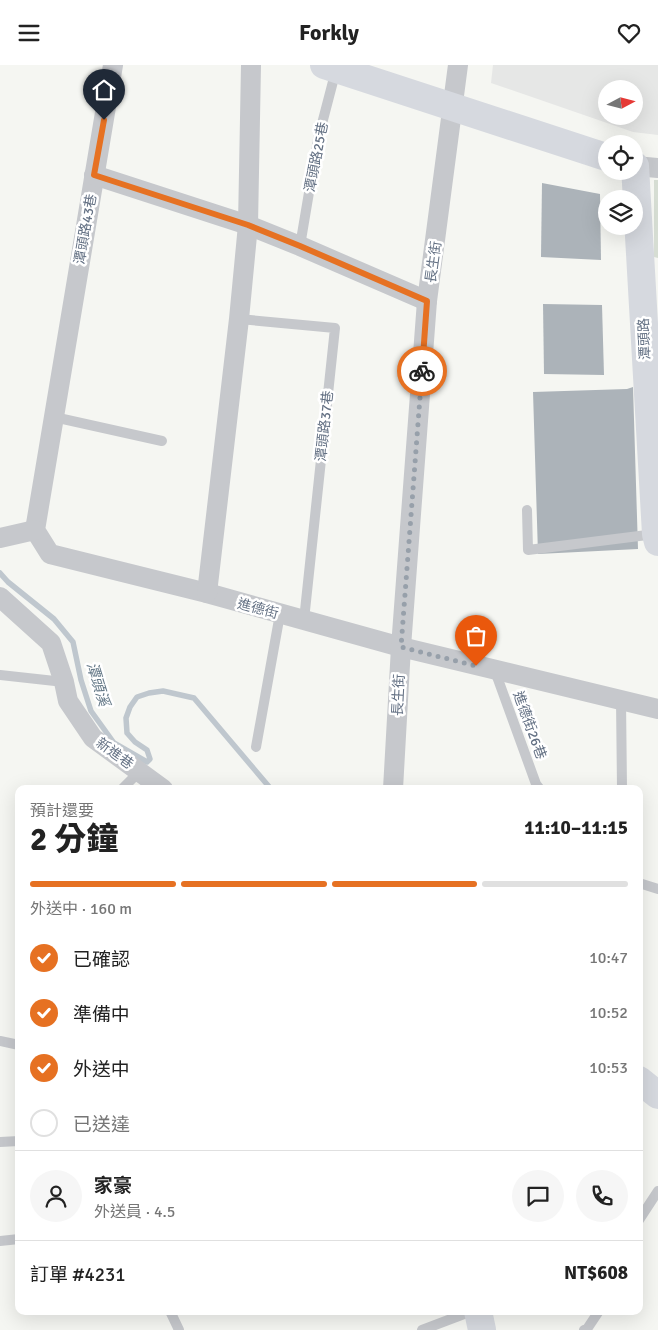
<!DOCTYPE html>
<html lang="zh-TW">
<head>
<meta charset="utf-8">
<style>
  :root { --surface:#fff; --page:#f6f6f6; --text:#222; --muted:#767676; --line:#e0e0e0; --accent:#e67122 }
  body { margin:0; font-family:Signika,"Noto Sans TC",sans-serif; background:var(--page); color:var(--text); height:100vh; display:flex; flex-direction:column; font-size:19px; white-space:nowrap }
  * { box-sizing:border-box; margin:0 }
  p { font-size:16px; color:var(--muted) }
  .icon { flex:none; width:28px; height:28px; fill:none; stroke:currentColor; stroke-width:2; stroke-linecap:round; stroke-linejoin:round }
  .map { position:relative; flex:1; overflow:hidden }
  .sheet { position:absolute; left:15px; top:720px; width:628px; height:530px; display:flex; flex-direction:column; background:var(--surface); border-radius:10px; box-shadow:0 5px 20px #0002 }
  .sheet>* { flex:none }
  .needle { width:32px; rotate:83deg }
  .buttons { position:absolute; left:598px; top:15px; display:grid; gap:10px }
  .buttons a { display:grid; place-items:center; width:45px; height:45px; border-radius:50%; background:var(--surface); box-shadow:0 5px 20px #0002; font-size:25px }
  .pin { position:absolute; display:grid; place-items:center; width:42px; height:42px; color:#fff; margin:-51px -21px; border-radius:50% 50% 50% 0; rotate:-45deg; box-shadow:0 0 5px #0007 }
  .pin .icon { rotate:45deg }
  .courier { position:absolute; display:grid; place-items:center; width:50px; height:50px; margin:-25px; border:4px solid #e67122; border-radius:50%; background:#fff; color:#222; box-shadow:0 1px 6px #0007 }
  .head em { font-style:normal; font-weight:800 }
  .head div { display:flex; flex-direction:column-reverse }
  .head { display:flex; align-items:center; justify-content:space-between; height:85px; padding:0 15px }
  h1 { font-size:32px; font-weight:800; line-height:38px }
  .bar { display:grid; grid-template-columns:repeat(4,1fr); gap:8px 5px; align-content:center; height:60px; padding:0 15px }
  .bar i { height:6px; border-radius:4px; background:var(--line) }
  .bar .active { background:var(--accent) }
  .bar p { grid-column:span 4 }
  .line { display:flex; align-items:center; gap:12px; padding:0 15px; border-top:1px solid var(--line) }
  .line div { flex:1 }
  .round { display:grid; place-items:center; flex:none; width:52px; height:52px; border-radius:26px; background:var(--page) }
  ol { padding:0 15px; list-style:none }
  li { display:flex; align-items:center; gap:15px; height:55px }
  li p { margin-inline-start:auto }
  li .icon { padding:5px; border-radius:50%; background:var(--accent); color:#fff; stroke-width:4 }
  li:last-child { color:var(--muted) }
  li i { width:28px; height:28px; border:2px solid var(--line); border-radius:50% }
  header { display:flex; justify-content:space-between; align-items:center; height:65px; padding:0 15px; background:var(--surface); font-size:22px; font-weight:800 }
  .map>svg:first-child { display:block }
  .built { fill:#e6e7e6; fill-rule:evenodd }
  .green { fill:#d6ddd3 }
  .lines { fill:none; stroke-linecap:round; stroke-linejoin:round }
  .stream { stroke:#bfc7ce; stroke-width:5.5 }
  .building { fill:#acb3b9 }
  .lane { stroke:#c6c8cc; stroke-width:10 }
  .street { stroke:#c6c8cc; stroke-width:20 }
  .secondary { stroke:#d6d9df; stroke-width:28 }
  .done { stroke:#97a0aa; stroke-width:5; stroke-dasharray:0 9 }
  .route { stroke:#e67122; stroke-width:6 }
  .labels { text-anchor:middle; stroke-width:5; stroke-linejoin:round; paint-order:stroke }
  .street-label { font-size:14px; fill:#647184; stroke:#fff }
  .water-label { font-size:15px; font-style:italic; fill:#657988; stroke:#fff }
</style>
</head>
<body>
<header><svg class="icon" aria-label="menu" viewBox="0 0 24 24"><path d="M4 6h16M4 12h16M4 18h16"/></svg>Forkly<svg class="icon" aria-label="heart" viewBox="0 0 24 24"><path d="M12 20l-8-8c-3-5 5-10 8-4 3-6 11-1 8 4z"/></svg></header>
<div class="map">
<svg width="658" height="1265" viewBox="0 0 658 1265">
  <rect width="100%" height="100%" fill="#f5f6f2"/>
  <path class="built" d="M493,0H658V70L633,67L491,18ZM606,24H634V51H606Z"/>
  <polygon class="green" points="654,115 658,115 658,193 654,192"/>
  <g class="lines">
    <polyline class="stream" points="0,508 8,517 54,554 73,577 81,615 91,646 114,678 147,697 150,694 147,685 135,677 127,668 126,653 130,642 137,632 149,628 163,626 194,633 271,724"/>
  </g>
  <g class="building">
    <polygon points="542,118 600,129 601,195 541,192"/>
    <polygon points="543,239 602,240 604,310 544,309"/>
    <polygon points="633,322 638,484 538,489 533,327 627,324"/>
  </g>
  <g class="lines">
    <g class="lane">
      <polyline points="300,181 318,74 336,5"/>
      <polyline points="239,254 335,263 304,555"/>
      <polyline points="54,352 162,376"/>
      <polyline points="527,445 528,485 655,469"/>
      <polyline points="495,606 536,719 540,724"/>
      <polyline points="0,610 64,617"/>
      <polyline points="621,635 622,723"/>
      <polyline points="256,682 280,549"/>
      <polyline points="122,724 140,706"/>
      <polyline points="639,818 658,824"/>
      <polyline points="0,976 19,980"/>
      <polyline points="0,1077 19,1076"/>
      <polyline points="639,1155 658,1126"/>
      <polyline points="0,1176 19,1174"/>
      <polyline points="170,1246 179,1265"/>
      <polyline points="422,1265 472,1246"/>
      <polyline points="584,1265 587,1264 599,1246"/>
    </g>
    <g class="street">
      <polyline points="113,0 35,465 50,489 207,528 401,582 658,644"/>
      <polyline points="635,101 658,103"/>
      <polyline points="94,110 248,160 300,181 427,236"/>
      <polyline points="0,473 35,465"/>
      <polyline points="207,528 239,254 248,160 251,0"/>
      <polyline points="0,532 51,578 64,617 68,636 93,673 163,724"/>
      <polyline points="393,724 401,582 427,236 458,0"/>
    </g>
    <g class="secondary">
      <polyline points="324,0 606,92"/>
      <polyline points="634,100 635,101 656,469 658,477"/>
      <polyline points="639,1015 658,1030"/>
      <polyline points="478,1246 482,1265"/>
    </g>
  </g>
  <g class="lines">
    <polyline class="done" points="422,306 401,582 476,601"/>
    <polyline class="route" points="104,55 94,110 248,160 300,181 427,236 422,306"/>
  </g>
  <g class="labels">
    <g class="street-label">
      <text transform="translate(316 92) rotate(-79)" y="5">潭頭路25巷</text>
      <text transform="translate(85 164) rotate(-80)" y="5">潭頭路43巷</text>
      <text transform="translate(433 197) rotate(-82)" y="5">長生街</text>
      <text transform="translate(644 274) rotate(-93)" y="5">潭頭路</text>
      <text transform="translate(324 361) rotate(-84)" y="5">潭頭路37巷</text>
      <text transform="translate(258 543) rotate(15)" y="5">進德街</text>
      <text transform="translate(398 630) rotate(-87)" y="5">長生街</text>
      <text transform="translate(530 660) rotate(70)" y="5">進德街26巷</text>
      <text transform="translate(115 688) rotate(36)" y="5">新進巷</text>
    </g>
    <g class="water-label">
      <text transform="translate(98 619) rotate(73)" y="5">潭頭溪</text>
    </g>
  </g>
</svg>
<div class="buttons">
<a><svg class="needle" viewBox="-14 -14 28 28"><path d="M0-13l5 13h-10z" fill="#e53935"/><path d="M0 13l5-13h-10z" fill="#767676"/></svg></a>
<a><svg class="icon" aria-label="locate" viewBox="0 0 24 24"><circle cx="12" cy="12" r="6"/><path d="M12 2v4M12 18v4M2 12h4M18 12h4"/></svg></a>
<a><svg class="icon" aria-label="layers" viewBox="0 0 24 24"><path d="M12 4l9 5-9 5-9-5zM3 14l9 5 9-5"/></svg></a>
</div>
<div class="pin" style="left:476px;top:601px;background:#ea580c"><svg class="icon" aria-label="bag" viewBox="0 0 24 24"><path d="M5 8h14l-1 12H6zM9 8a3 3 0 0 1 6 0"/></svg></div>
<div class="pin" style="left:104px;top:55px;background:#1f2937"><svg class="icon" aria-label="home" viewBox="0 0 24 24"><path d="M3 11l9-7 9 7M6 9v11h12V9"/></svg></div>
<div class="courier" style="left:422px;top:306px"><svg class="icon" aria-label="bike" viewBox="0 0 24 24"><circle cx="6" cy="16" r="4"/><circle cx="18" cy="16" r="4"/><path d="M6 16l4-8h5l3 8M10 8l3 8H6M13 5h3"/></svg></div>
<section class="sheet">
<div class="head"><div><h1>2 分鐘</h1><p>預計還要</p></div><em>11:10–11:15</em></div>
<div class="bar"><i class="active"></i><i class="active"></i><i class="active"></i><i></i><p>外送中 · 160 m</p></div>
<ol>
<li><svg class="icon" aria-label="check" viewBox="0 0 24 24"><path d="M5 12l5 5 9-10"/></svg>已確認<p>10:47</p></li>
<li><svg class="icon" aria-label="check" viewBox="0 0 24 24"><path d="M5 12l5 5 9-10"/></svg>準備中<p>10:52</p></li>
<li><svg class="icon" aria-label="check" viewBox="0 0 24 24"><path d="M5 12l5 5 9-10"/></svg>外送中<p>10:53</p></li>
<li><i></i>已送達</li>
</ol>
<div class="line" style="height:90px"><a class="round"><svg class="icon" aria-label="person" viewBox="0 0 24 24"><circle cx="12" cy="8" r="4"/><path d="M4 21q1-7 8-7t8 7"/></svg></a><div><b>家豪</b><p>外送員 · 4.5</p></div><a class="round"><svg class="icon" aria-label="chat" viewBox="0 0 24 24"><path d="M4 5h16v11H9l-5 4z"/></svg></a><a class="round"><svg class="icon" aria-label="phone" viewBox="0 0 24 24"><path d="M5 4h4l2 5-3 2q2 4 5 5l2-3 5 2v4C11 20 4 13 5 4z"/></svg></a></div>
<div class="line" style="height:65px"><div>訂單 #4231</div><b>NT$608</b></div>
</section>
</div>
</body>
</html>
